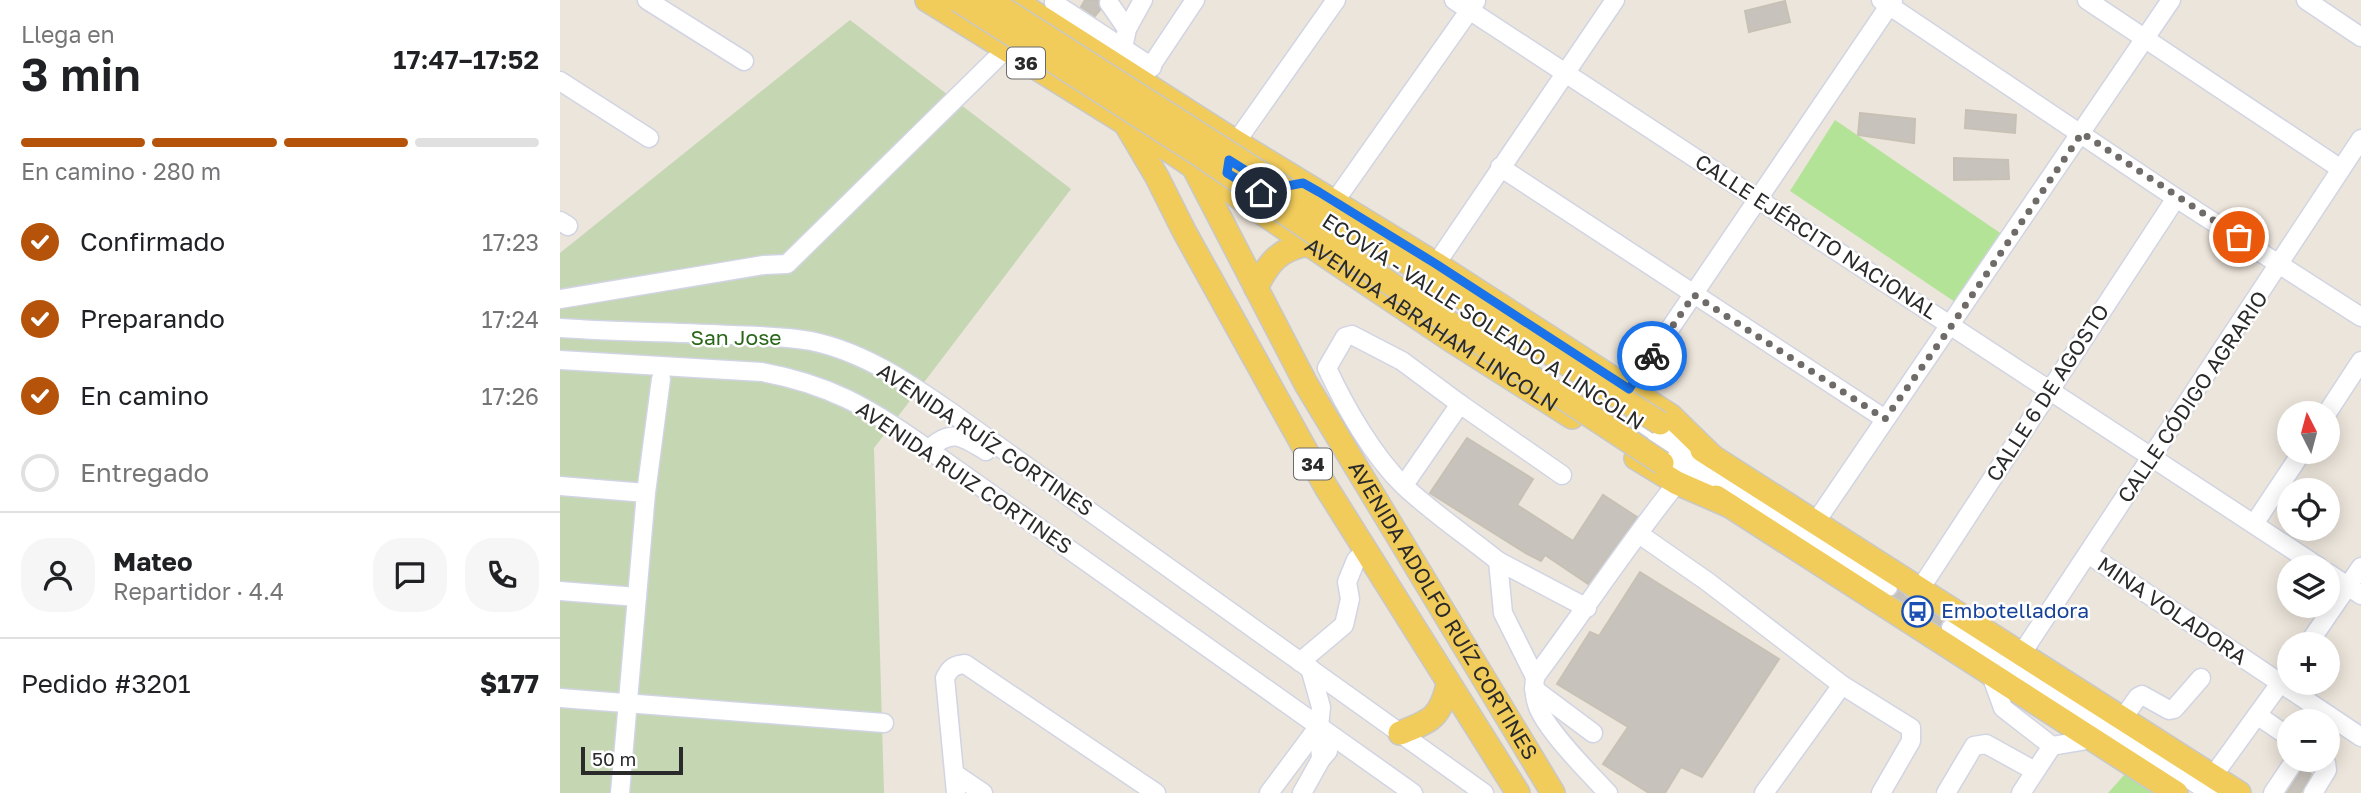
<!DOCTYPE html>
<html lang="es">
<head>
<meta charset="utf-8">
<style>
  :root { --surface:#fff; --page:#f6f6f6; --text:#202124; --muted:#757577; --line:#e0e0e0; --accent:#b45309 }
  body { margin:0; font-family:"Golos Text",sans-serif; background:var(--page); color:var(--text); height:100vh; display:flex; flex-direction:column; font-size:26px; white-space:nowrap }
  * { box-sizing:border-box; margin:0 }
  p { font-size:23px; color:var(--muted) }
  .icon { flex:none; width:38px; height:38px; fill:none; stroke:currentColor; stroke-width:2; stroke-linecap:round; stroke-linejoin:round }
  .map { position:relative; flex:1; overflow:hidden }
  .details { display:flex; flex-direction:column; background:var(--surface); width:560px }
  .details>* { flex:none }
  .needle { width:46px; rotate:354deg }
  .buttons { position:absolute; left:1717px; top:401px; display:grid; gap:14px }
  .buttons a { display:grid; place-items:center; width:63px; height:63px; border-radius:50%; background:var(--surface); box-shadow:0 4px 18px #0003; font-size:35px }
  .scale { position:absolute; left:21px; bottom:18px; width:102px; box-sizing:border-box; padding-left:7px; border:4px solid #2a2a2a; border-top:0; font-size:19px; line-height:24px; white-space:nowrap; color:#2a2a2a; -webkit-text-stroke:5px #fff; paint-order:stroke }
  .pin { position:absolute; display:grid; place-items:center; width:60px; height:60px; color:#fff; margin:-30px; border:4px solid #fff; border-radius:50%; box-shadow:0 2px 7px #0007 }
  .courier { position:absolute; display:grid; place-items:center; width:70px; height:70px; margin:-35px; border:5px solid #1a73e8; border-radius:50%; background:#fff; color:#222; box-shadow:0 2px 9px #0007 }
  .head em { font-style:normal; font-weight:600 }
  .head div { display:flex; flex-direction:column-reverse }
  .head { display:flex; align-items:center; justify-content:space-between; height:119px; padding:0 21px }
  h1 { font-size:46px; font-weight:600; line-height:52px }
  .bar { display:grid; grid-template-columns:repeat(4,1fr); gap:10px 7px; align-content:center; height:84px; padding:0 21px }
  .bar i { height:9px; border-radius:5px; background:var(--line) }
  .bar .on { background:var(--accent) }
  .bar p { grid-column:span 4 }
  .line { display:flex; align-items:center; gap:18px; padding:0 21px; border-top:2px solid var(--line) }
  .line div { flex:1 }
  .round { display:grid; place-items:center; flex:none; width:74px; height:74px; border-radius:28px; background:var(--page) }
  ol { padding:0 21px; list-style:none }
  li { display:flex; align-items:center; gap:21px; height:77px }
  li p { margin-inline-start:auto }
  li .icon { padding:7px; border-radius:50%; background:var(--accent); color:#fff; stroke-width:4 }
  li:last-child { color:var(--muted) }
  li i { width:38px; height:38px; border:4px solid var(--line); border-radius:50% }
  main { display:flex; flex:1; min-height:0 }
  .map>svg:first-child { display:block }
  .green { fill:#b2e397 }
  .cemetery { fill:#c4d6b2 }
  .building { fill:#c7c2bb; stroke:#c7c1b5; stroke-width:2 }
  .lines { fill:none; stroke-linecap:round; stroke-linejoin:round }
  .minor-tunnel { stroke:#c5c0b8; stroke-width:18; stroke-dasharray:18 9; stroke-linecap:butt }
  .minor-casing { stroke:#d1d4e3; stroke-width:21 }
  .major-casing { stroke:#c8c8c8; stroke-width:26 }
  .minor { stroke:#fff; stroke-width:18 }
  .major { stroke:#f1cc5b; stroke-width:23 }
  .major-bridge-casing { stroke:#c8c8c8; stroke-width:26; stroke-linecap:butt }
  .major-bridge { stroke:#f1cc5b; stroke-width:23 }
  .done { stroke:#6e6b68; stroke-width:7; stroke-dasharray:0 12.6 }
  .route { stroke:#1a73e8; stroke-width:9 }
  .labels { text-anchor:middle; stroke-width:5; stroke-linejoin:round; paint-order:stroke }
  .shield { fill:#fff; stroke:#6a6a6a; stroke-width:2 }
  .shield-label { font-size:19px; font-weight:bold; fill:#2a2a2a }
  .street-label { font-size:21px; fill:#2a2a2a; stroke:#fff }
  .park-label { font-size:21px; fill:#2a6719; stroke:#fff }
  .transit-label { font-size:21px; fill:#164399; stroke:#fff; text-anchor:start }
</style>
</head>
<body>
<main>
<section class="details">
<div class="head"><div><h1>3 min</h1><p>Llega en</p></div><em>17:47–17:52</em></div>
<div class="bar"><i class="on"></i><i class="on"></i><i class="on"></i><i></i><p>En camino · 280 m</p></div>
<ol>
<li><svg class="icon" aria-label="check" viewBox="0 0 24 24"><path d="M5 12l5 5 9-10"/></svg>Confirmado<p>17:23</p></li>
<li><svg class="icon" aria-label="check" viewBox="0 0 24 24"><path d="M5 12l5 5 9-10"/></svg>Preparando<p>17:24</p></li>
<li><svg class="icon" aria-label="check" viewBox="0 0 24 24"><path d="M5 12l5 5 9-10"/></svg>En camino<p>17:26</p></li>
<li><i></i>Entregado</li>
</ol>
<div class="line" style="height:126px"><a class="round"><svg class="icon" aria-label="person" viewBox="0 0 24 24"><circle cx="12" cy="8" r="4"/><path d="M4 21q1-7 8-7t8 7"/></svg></a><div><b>Mateo</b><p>Repartidor · 4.4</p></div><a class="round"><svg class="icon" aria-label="chat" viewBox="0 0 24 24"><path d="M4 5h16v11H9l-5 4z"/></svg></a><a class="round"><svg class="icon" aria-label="phone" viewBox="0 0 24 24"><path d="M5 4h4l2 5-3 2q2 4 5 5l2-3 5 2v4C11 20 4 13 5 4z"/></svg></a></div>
<div class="line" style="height:91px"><div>Pedido #3201</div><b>$177</b></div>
</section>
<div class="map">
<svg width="1801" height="793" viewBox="0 0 1801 793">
  <rect width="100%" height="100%" fill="#ece5db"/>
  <g class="green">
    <polygon points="1275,120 1446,237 1401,306 1230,191"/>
    <polygon points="1566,773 1593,793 1548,793"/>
  </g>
  <polygon class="cemetery" points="290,20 511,189 314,448 324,793 0,793 0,253"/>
  <g class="building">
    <polygon points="525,0 538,0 540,10 535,16 521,7"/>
    <polygon points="1225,1 1230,22 1189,32 1185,11"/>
    <polygon points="1406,110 1456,115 1455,133 1405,128"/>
    <polygon points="1300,113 1355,119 1354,143 1298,135"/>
    <polygon points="1394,158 1448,160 1449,179 1394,180"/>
    <polygon points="907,438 973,479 957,505 1013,541 1043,495 1077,517 1028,584 985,555 981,561 967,554 870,493"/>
    <polygon points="1080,572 1219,659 1142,777 1121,767 1105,793 1089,793 1043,764 1068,727 997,684 1030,632 1039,636"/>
    <polygon points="1338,592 1383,620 1380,625 1335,596"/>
    <polygon points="1743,768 1751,774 1743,789 1740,793 1727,793"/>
  </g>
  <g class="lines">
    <polyline class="minor-tunnel" points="1328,587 1391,628"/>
    <defs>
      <g id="minor">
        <polyline points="87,0 184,61"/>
        <polyline points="894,0 1759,567"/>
        <polyline points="1321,0 1616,198 1801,317"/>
        <polyline points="1527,0 1781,169"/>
        <polyline points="1746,0 1801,37"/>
        <polyline points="494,3 592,67"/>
        <polyline points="549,3 567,29"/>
        <polyline points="563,48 567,29 583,0"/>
        <polyline points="585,75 635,0"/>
        <polyline points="0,81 89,138"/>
        <polyline points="676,142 776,0"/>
        <polyline points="940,167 1325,419"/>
        <polyline points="775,201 916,1"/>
        <polyline points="0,221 8,226"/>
        <polyline points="876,264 1055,0"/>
        <polyline points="0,299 204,265 227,264 445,50"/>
        <path d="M0,328C57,332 114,332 171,335C197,336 225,336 251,341C304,352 349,383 392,413L924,793"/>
        <path d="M0,360L202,372C268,384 308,407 362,445L853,793"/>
        <polyline points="1069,389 1333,0"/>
        <polyline points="1767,413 1801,361"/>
        <polyline points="1081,422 1328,587"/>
        <polyline points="1093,446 1175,499"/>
        <path d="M368,450C391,428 402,436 426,451"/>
        <polyline points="844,485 900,404"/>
        <polyline points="0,486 86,493"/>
        <polyline points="1255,523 1611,0"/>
        <polyline points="1694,524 1742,452"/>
        <polyline points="1079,534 1148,582 1282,685 1351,728 1351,741 1321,793"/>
        <polyline points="1528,554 1801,737"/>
        <path d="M938,561C907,536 873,513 844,486C813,456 785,407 767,368L785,337L792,335L842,361L900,404L1002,475"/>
        <polyline points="1768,573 1801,595"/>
        <polyline points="1360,589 1616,198"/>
        <polyline points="0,591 77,597"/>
        <path d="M1027,608L938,561L943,613L975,677C1023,613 1067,545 1117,483"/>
        <polyline points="1391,628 1651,793"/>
        <polyline points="1748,644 1801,567"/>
        <polyline points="1462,653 1801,139"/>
        <polyline points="740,662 784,625 790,599 787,582 796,560 806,549"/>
        <polyline points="750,668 761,707 759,726 761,759"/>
        <polyline points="1431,675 1443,708 1492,746"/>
        <path d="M975,677C974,686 974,695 977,704C984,728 1030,774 1048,793"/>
        <polyline points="974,689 1033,733"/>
        <polyline points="0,698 324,723"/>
        <polyline points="1697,715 1729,737"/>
        <polyline points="1563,718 1578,697 1582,695 1609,710 1614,709 1641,678"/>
        <polyline points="395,774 423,793"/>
        <polyline points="1653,776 1729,671"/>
        <polyline points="60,793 86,493 101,379"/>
        <path d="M396,793L385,678C390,668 394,665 405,664L596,793"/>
        <polyline points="709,793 759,726"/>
        <polyline points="742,793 761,759 768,751"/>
        <polyline points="1204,793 1282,685"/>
        <polyline points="1386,793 1414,746 1426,744 1475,771"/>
        <polyline points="1461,793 1492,746 1533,739"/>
        <polyline points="1713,793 1735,760"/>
        <polyline points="1753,793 1767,770 1766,763 1761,760"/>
      </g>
      <g id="major">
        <path id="s1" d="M367,0L610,151L888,338L1012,417"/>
        <polyline points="454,0 676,142 876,264 1111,416 1153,457"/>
        <polyline points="568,128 597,177 624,231 766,487 958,793"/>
        <path id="s2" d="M634,168L746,384L993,793"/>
        <path d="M696,288C708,263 720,248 749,244"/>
        <polyline points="1142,450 1679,793"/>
        <polyline points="1076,458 1117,483 1170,506"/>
        <polyline points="1156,497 1616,793"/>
        <path d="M840,733C871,721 880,718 888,685"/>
      </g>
    </defs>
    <use href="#minor" class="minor-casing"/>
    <use href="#major" class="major-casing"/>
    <use href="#minor" class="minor"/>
    <use href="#major" class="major"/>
    <defs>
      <g id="major-bridge">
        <polyline points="398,0 637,153 778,249 1102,463"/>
        <polyline points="429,0 727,190 818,244 1100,423"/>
      </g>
    </defs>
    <use href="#major-bridge" class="major-bridge-casing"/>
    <use href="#major-bridge" class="major-bridge"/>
  </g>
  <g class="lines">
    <polyline class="done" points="1092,356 1134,295 1325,419 1392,325 1522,133 1679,237"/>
    <polyline class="route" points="701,193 667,173 669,160 720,192 727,186 743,183 759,192 876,264 1069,389 1092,356"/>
  </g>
  <defs>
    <symbol id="bus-ring" viewBox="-11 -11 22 22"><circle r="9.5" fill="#fff" stroke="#1a4fb4" stroke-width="1.5"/><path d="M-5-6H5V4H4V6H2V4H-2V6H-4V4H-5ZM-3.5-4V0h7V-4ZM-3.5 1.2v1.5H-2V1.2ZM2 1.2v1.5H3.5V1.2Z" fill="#1a4fb4"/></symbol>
  </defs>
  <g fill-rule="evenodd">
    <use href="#bus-ring" x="1340" y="594" width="35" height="35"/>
  </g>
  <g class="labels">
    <g class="shield">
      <rect x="447" y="47.5" width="38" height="31" rx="5"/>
      <rect x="734" y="448.5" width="38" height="31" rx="5"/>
    </g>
    <g class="shield-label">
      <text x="466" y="70">36</text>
      <text x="753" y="471">34</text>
    </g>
    <g class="street-label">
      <text transform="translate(1256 237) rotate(33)" y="7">CALLE EJÉRCITO NACIONAL</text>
      <text transform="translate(923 322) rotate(33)" y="7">ECOVÍA - VALLE SOLEADO A LINCOLN</text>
      <text dy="7" stroke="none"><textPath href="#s1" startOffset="600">AVENIDA ABRAHAM LINCOLN</textPath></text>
      <text transform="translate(1488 393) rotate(-57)" y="7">CALLE 6 DE AGOSTO</text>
      <text transform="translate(1633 397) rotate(-56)" y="7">CALLE CÓDIGO AGRARIO</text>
      <text transform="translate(425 440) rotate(34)" y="7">AVENIDA RUÍZ CORTINES</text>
      <text transform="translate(404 478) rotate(34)" y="7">AVENIDA RUIZ CORTINES</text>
      <text dy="7" stroke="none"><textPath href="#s2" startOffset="508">AVENIDA ADOLFO RUÍZ CORTINES</textPath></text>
      <text transform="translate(1612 611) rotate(34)" y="7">MINA VOLADORA</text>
    </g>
    <g class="park-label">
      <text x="176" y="345">San Jose</text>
    </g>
    <g class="transit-label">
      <text x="1381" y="618">Embotelladora</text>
    </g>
  </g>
</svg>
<div class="buttons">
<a><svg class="needle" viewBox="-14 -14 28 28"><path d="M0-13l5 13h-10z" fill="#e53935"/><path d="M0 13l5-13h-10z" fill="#757577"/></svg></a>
<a><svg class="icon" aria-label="locate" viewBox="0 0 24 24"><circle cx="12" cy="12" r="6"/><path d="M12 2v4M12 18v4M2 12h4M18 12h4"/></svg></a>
<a><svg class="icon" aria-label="layers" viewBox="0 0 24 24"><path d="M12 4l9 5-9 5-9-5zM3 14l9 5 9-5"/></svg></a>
<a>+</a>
<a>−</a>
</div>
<div class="scale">50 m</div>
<div class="pin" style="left:1679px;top:237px;background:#ea580c"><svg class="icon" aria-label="bag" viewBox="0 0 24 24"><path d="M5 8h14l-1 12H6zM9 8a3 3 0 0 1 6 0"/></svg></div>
<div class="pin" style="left:701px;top:193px;background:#1f2937"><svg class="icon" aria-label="home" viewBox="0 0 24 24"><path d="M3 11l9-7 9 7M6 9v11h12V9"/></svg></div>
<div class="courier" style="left:1092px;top:356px"><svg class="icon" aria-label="bike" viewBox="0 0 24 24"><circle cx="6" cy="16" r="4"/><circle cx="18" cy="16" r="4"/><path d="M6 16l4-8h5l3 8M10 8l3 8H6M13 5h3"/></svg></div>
</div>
</main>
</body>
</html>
